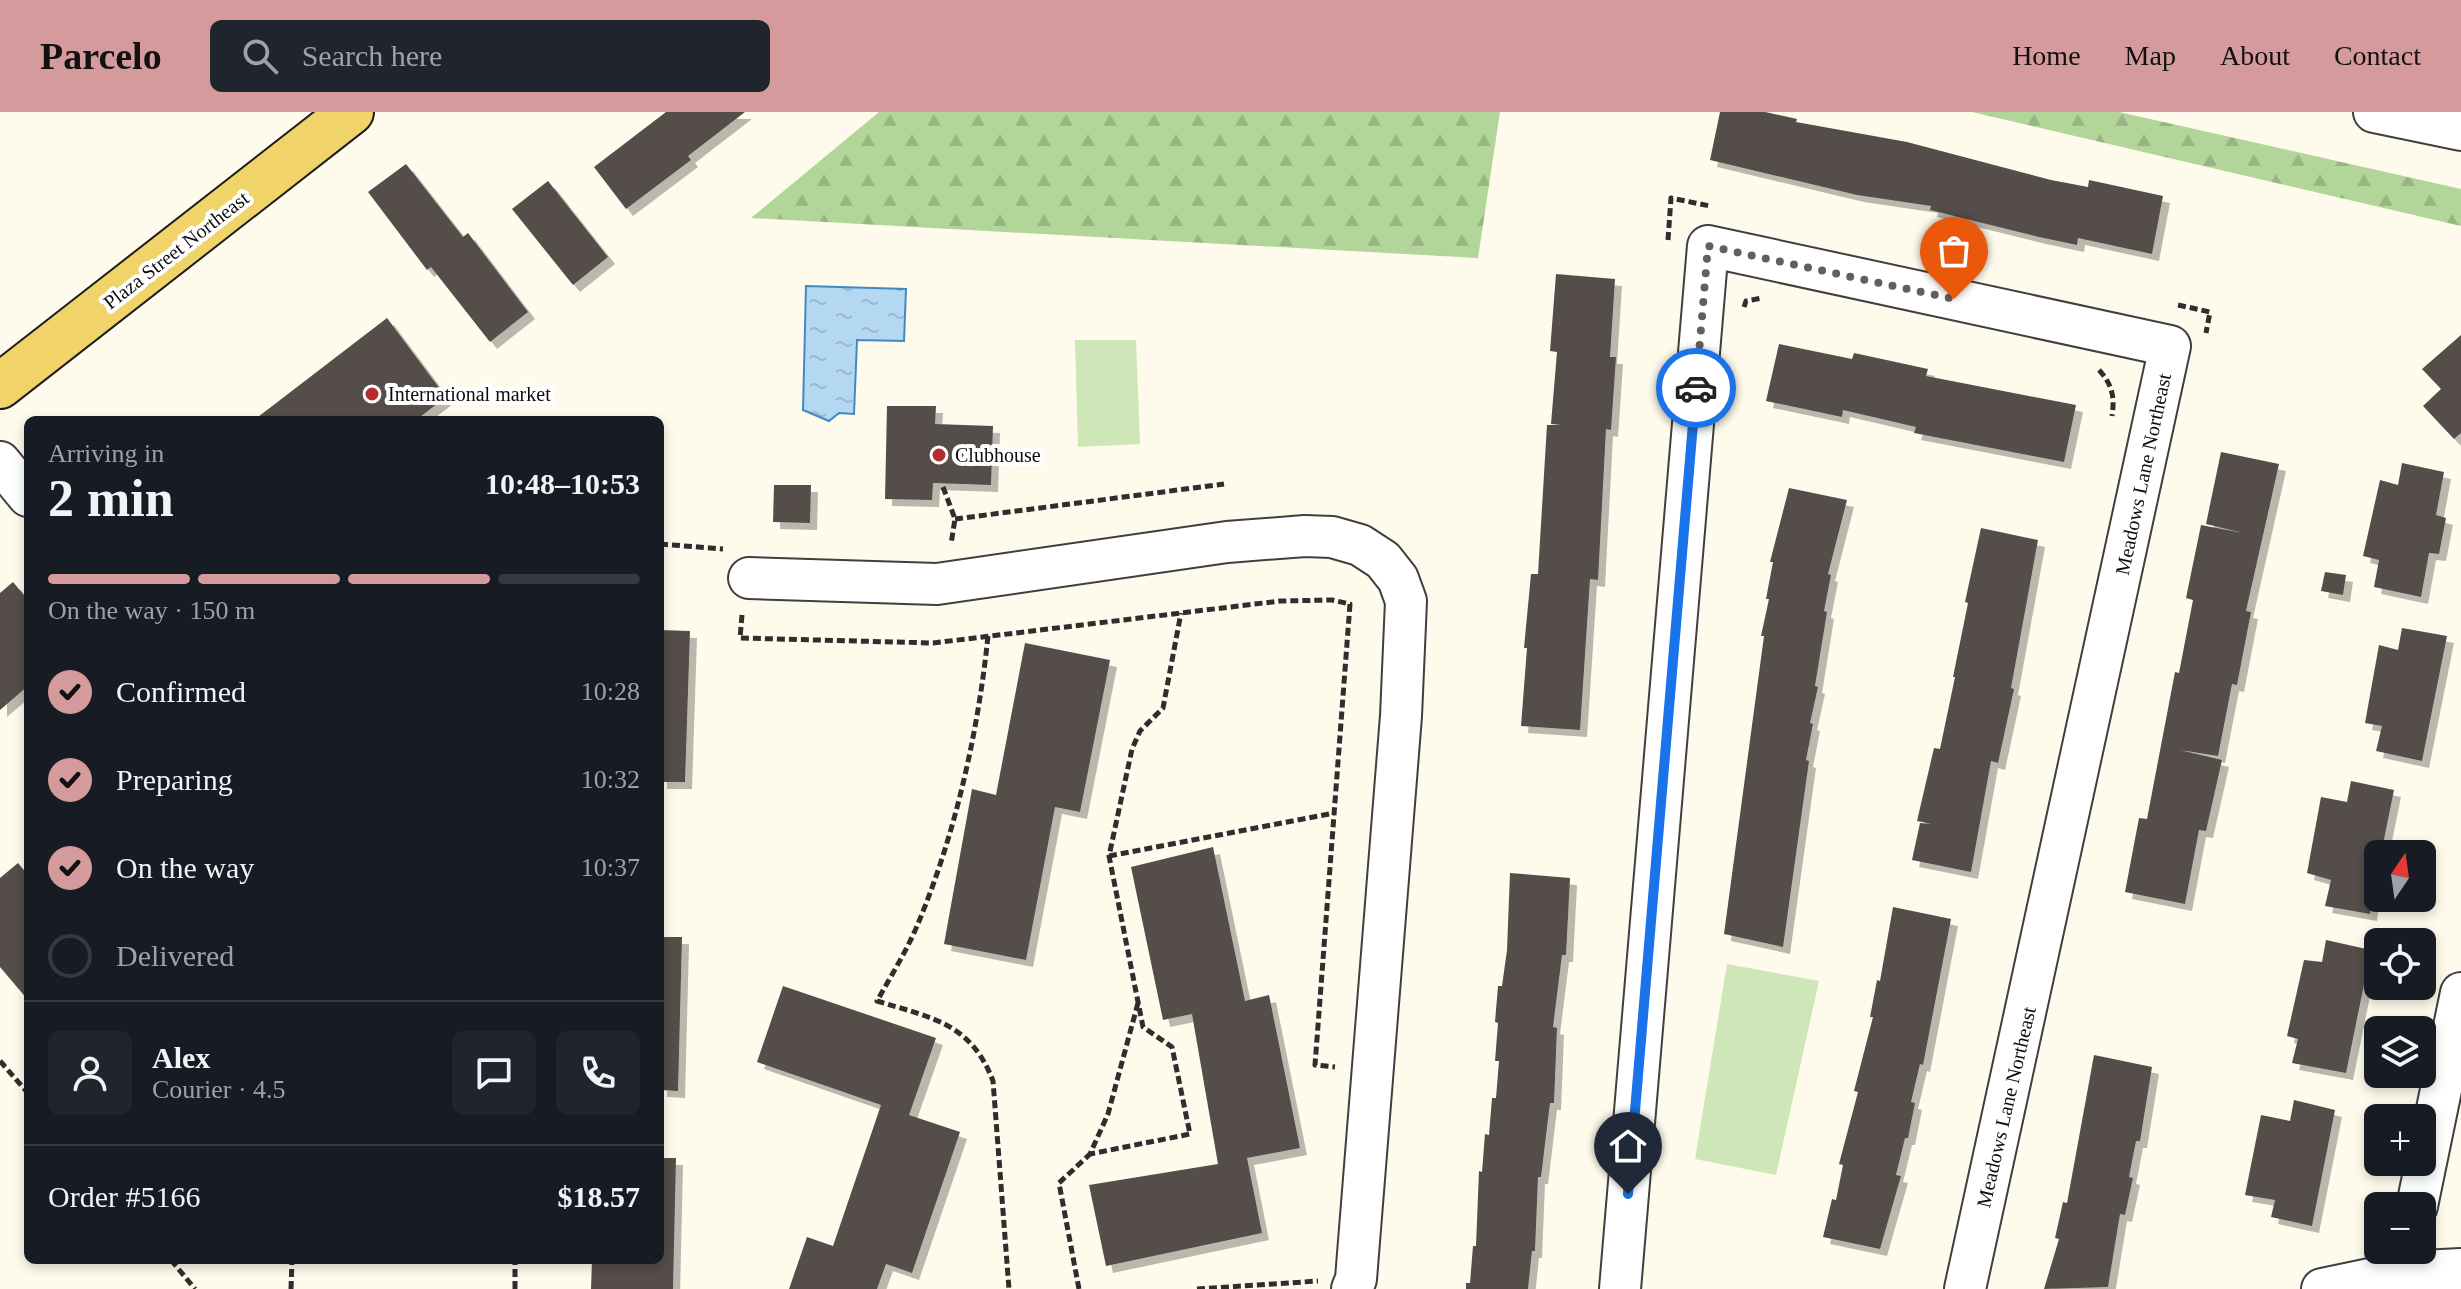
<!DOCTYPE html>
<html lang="en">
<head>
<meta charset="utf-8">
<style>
  :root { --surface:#171b24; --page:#20242c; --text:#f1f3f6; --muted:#9ea1a6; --line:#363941; --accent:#d59a9c }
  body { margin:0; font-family:"Times New Roman",serif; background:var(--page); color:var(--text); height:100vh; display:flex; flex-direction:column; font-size:30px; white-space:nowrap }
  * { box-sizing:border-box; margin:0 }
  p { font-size:26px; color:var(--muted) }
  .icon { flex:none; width:44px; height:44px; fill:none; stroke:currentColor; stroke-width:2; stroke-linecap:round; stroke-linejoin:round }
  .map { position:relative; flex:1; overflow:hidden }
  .panel { position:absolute; left:24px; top:304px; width:640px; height:848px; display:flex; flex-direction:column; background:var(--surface); border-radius:12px; box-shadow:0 4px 12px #0003 }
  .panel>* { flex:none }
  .needle { width:52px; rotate:13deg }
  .tools { position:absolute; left:2364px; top:728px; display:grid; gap:16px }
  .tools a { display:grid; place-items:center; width:72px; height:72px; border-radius:12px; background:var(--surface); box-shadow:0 4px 12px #0003; font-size:40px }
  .pin { position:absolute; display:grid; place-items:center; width:68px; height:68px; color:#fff; margin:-82px -34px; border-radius:50% 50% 50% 0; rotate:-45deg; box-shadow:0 0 8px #0007 }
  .pin .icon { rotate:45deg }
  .courier { position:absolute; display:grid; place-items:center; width:80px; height:80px; margin:-40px; border:6px solid #1a73e8; border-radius:50%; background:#fff; color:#222; box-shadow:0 2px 10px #0007 }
  .summary em { font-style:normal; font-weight:600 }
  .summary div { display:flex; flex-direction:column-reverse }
  .summary { display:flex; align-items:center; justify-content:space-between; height:136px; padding:0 24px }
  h1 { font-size:52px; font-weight:600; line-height:60px }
  .bar { display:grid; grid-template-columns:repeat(4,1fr); gap:12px 8px; align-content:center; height:96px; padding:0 24px }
  .bar i { height:10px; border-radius:6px; background:var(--line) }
  .bar .on { background:var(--accent) }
  .bar p { grid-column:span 4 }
  .line { display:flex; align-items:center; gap:20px; padding:0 24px; border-top:2px solid var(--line) }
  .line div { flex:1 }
  .round { display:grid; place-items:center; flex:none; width:84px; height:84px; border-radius:12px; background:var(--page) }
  ol { padding:0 24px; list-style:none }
  li { display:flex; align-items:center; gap:24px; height:88px }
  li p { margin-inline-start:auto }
  li .icon { padding:8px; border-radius:50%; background:var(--accent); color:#111; stroke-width:4 }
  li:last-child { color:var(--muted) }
  li i { width:44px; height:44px; border:4px solid var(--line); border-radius:50% }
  header { display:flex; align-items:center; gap:48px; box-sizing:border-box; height:112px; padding:0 40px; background:var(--accent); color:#111 }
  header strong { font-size:38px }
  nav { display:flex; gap:44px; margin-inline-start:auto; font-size:28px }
  .search { width:560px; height:72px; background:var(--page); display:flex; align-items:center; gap:20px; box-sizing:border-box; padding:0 28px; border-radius:12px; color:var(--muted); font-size:30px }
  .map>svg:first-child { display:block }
  .forest { fill:url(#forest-firs) }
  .park { fill:#cee6b8 }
  .water { fill:url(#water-ripples); stroke:#408ac4; stroke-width:2 }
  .building { fill:#544e49; filter:url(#shadow) }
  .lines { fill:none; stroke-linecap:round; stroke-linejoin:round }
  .minor-casing { stroke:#3f3f3f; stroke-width:44 }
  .major-casing { stroke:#1d1d1d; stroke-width:48 }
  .path { stroke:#2e2e2e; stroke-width:5; stroke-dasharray:8 4; stroke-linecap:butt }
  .minor { stroke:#fff; stroke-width:40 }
  .major { stroke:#f0d46a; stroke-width:44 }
  .done { stroke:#61605a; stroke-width:8; stroke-dasharray:0 14.4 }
  .route { stroke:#1a73e8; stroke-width:10 }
  .poi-dot { fill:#b32d2f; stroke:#fff; stroke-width:3 }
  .labels { text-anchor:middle; stroke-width:8; stroke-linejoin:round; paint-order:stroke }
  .street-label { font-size:20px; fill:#0c0c0c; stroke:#fff }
  .poi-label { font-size:20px; fill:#0c0c0c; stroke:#fff; text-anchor:start }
</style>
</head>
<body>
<header>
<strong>Parcelo</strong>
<div class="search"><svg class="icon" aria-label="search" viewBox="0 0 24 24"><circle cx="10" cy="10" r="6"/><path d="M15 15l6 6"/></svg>Search here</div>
<nav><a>Home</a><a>Map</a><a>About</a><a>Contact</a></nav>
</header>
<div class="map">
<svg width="2461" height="1177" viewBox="0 0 2461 1177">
  <defs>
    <pattern id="forest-firs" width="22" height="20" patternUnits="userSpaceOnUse" patternTransform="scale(2)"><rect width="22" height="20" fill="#b2d599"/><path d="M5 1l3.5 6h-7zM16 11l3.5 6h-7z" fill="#98b683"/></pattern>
    <pattern id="water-ripples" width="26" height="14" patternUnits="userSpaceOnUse" patternTransform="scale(2)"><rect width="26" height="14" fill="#b4d8f2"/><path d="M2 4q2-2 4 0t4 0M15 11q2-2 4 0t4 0" fill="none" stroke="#9ab8ce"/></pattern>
    <filter id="shadow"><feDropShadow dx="7" dy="7" stdDeviation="0" flood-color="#0004"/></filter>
  </defs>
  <rect width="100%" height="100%" fill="#fefbec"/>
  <g class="forest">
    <polygon points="879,0 1500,0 1478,146 751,106"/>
    <polygon points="1972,0 2119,0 2461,77 2461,114"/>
  </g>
  <g class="park">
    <polygon points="1075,228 1136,228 1140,332 1078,335"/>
    <polygon points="1727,852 1819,869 1776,1063 1695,1047"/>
  </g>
  <polygon class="water" points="806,174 906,177 904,229 857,228 854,302 839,301 829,309 803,298"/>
  <g class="building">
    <polygon points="666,0 745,0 688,44 691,48 626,97 594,55"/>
    <polygon points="1720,0 1765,0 1797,7 1796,10 1907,30 2051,68 2088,75 2089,68 2163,84 2152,142 2078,126 2077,133 2039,125 1930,98 1931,94 1857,83 1710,48"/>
    <polygon points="406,52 463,125 468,121 528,200 490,230 431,155 427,158 368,80"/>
    <polygon points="548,69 608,145 573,173 512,97"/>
    <polygon points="1556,162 1615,167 1610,245 1616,245 1611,318 1606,317 1598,468 1590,467 1580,618 1521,614 1527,536 1524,536 1531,462 1538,462 1547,313 1561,313 1551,312 1557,240 1550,239"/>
    <polygon points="387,206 446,285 416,308 254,308"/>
    <polygon points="2461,223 2461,321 2454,327 2423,294 2441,277 2422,257"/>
    <polygon points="1779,232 1852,247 1854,241 1928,257 1926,264 2076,293 2064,350 1914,321 1916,315 1843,298 1842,305 1766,289"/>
    <polygon points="887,294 936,294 935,312 993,314 991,373 933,371 932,388 885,387"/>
    <polygon points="2221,340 2279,352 2246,499 2251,500 2237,573 2232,572 2218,644 2180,638 2222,648 2206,719 2199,718 2185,792 2125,780 2139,706 2147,707 2175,560 2179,561 2193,488 2186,486 2201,413 2243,421 2206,412"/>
    <polygon points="2402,351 2444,360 2436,403 2446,406 2439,442 2429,441 2421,485 2374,475 2379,448 2363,444 2380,368 2398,373"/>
    <polygon points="774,373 811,373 810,411 773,410"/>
    <polygon points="1789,376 1847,388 1828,462 1831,463 1824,499 1827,500 1815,574 1818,575 1810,611 1813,612 1806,648 1809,649 1783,835 1724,822 1764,524 1761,524 1769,487 1766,487 1773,450 1770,450"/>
    <polygon points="1981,416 2038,428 2011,576 2014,577 1998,651 1991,649 1971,760 1912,748 1920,711 1932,712 1917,709 1934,636 1940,637 1955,565 1953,565 1968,491 1965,490"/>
    <polygon points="2325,460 2346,463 2343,483 2321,479"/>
    <polygon points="13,470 28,488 28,574 0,598 0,481"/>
    <polygon points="2402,516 2447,524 2422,649 2376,639 2382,614 2365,611 2379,533 2398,538"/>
    <polygon points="660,518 690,519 685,670 660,670"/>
    <polygon points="1025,531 1110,548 1080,700 1055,695 1026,848 944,832 972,677 996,683"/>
    <polygon points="2351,669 2394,678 2381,742 2378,742 2370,802 2325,794 2331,768 2307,761 2321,685 2347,690"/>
    <polygon points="1213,735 1245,889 1269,883 1300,1036 1247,1046 1262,1121 1106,1154 1089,1073 1218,1052 1192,902 1163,908 1131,755"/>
    <polygon points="18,751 28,763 28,888 0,855 0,766"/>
    <polygon points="1510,761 1570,766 1566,843 1562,843 1553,915 1557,916 1554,991 1550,991 1541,1065 1538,1065 1535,1139 1532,1139 1528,1177 1466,1177 1466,1171 1470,1171 1473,1134 1476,1134 1479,1059 1482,1060 1485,1022 1489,1023 1492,986 1496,986 1499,949 1495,949 1498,911 1495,910 1498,874 1502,874 1507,838"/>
    <polygon points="1893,795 1951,807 1923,953 1920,952 1911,990 1915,991 1908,1026 1905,1026 1896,1063 1901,1064 1880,1137 1823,1125 1832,1087 1836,1088 1843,1053 1839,1052 1858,980 1854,979 1873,905 1870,905 1877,868 1880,869"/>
    <polygon points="660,825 682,825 678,979 660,978"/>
    <polygon points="2326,828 2371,838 2346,961 2292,951 2298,927 2287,924 2304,848 2322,850"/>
    <polygon points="783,874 936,926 909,1003 960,1020 912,1161 886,1152 877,1177 789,1177 807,1125 833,1134 881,993 757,950"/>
    <polygon points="2094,943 2152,955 2140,1029 2136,1029 2129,1065 2133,1066 2125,1103 2120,1102 2108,1175 2044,1177 2059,1127 2055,1126 2063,1090 2067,1091"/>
    <polygon points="2294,988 2335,998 2312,1114 2271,1105 2275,1088 2245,1083 2261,1003 2290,1009"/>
    <polygon points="660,1046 676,1046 673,1177 591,1177 592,1148 660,1148"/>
  </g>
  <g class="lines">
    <defs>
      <g id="minor">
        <polyline points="2374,0 2461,18"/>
        <polyline points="0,350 28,384"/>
        <polyline points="749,466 937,472 1227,430 1305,424 1332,425 1360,433 1383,448 1398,467 1406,489 1401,604 1356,1167 1352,1177"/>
        <polyline points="2417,1094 2461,881"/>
        <polyline points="2408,1138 2403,1160 2461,1157"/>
        <polyline points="1620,1177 1708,134 2170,234 1965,1177"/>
        <polyline points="2322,1177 2403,1160"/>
      </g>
      <polyline id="major" points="0,274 351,0"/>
    </defs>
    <use href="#minor" class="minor-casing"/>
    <use href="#major" class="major-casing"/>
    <g class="path">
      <polyline points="1668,128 1671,86 1710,94"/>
      <polyline points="2178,193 2210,200 2206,221"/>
      <polyline points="1744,195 1746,189 1762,186"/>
      <path d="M2099,258C2112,272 2115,285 2112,304"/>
      <polyline points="943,375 955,407 951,432"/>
      <polyline points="955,407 1224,372"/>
      <polyline points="660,432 723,437"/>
      <polyline points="742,503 740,526 933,531 1280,489 1332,488 1350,492 1315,953 1335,955"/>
      <path d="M988,524C978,621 955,724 917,814C906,840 891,864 877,889C932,906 971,911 993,969L1009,1177"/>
      <polyline points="1109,744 1334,701"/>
      <polyline points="1138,891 1108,1002 1090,1042 1190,1022 1172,935 1143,915 1109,744 1132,637 1140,619 1163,596 1181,501"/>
      <polyline points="0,949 28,981"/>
      <polyline points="171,1148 195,1177"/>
      <polyline points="291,1177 292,1148"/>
      <polyline points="515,1177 515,1148"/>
      <polyline points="1079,1177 1059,1071 1090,1042"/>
      <polyline points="1197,1177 1318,1169"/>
    </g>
    <use href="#minor" class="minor"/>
    <use href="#major" class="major"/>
  </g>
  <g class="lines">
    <polyline class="done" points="1696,276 1708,134 1954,187"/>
    <polyline class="route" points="1628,1082 1696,276"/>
  </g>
  <g class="poi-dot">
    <circle cx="372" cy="282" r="8"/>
    <circle cx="939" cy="343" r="8"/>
  </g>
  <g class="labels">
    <g class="street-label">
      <text transform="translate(176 138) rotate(-38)" y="7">Plaza Street Northeast</text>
      <text transform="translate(2143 362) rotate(-78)" y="7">Meadows Lane Northeast</text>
      <text transform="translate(2006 995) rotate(-77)" y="7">Meadows Lane Northeast</text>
    </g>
    <g class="poi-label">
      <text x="388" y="289">International market</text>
      <text x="955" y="350">Clubhouse</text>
    </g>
  </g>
</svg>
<div class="tools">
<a><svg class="needle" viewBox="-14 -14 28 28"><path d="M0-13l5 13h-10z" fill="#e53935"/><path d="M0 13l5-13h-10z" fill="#9ea1a6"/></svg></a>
<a><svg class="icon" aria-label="locate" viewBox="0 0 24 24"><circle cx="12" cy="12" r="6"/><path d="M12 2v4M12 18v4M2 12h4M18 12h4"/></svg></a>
<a><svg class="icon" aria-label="layers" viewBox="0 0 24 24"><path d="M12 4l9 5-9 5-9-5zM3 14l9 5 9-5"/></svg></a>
<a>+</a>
<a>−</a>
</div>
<div class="pin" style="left:1954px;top:187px;background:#ea580c"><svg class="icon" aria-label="bag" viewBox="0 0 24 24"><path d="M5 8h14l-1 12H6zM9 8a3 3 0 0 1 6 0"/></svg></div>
<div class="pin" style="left:1628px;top:1082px;background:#1f2937"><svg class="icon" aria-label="home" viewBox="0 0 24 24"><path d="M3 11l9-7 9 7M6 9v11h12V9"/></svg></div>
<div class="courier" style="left:1696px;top:276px"><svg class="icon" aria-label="car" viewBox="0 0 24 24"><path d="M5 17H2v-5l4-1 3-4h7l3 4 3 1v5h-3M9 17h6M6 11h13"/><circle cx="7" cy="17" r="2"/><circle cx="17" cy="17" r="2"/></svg></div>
<section class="panel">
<div class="summary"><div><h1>2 min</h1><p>Arriving in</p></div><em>10:48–10:53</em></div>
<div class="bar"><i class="on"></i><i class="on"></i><i class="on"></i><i></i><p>On the way · 150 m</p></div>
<ol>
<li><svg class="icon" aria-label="check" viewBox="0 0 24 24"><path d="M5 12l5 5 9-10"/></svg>Confirmed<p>10:28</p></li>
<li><svg class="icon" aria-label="check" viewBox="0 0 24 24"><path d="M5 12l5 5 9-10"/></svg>Preparing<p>10:32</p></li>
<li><svg class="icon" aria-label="check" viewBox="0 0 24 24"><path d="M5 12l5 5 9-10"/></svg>On the way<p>10:37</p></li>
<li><i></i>Delivered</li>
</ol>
<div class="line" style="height:144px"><a class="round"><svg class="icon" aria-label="person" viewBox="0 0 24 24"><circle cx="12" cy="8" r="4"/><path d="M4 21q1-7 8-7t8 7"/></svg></a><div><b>Alex</b><p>Courier · 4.5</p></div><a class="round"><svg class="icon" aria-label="chat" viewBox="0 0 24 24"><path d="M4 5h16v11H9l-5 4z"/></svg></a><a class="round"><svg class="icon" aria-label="phone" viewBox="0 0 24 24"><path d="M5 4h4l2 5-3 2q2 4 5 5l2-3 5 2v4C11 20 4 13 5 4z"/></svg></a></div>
<div class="line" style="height:104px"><div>Order #5166</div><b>$18.57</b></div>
</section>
</div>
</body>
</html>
